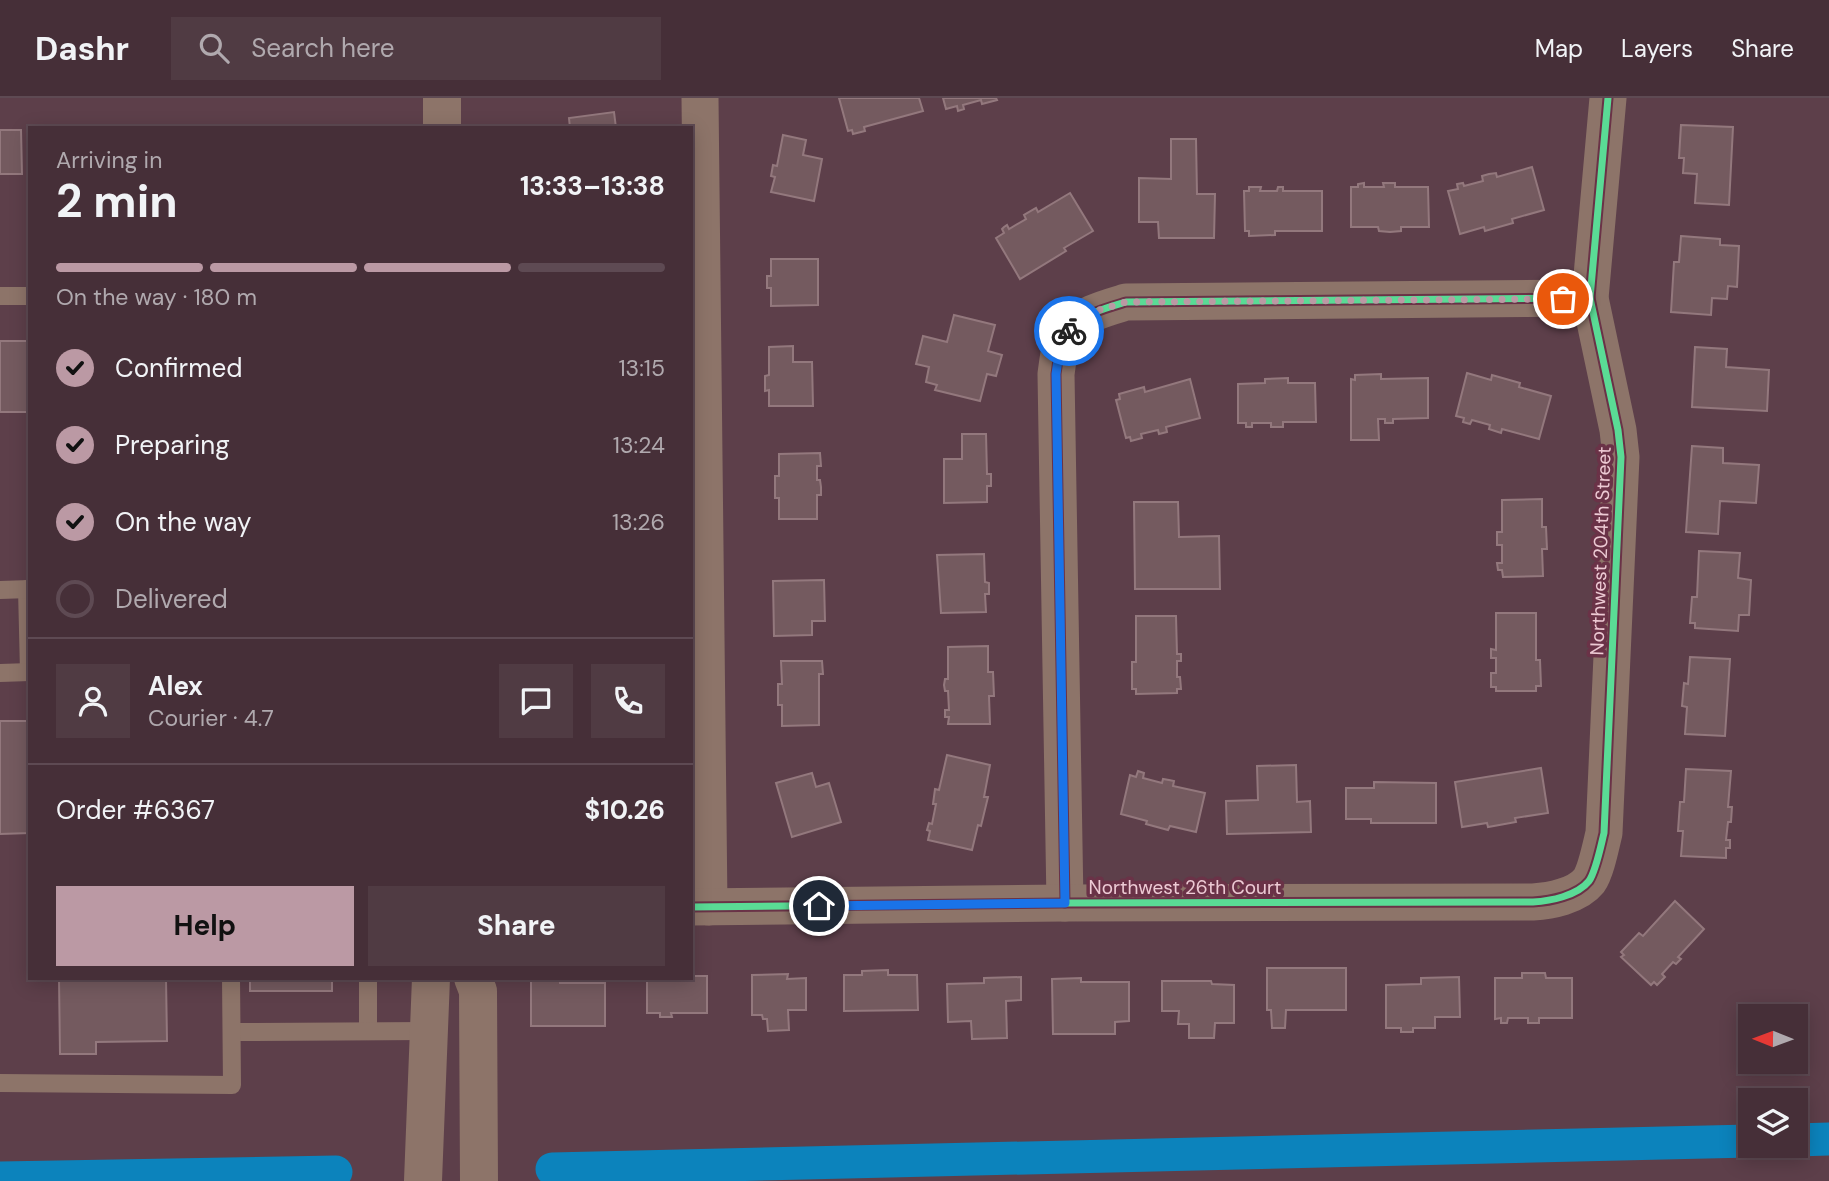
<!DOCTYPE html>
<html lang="en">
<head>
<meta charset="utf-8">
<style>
  :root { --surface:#462f38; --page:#503b43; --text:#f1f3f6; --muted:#b0a9ae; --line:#5e4a53; --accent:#bb99a4 }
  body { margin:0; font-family:"DM Sans",sans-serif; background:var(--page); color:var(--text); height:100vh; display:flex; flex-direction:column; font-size:26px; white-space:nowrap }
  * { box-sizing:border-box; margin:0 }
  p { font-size:23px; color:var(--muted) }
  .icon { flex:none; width:38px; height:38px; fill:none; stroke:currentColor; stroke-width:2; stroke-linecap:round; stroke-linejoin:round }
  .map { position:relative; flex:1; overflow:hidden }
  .panel { position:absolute; left:28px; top:28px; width:665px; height:854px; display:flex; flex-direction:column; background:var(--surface); border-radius:0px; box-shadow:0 4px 18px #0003,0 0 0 2px var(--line) }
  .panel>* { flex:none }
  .needle { width:46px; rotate:271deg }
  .buttons { position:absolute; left:1738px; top:906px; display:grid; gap:14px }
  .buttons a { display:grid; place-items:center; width:70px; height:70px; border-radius:0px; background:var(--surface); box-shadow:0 4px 18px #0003,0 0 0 2px var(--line); font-size:35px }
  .pin { position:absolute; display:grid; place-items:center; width:60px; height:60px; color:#fff; margin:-30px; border:4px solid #fff; border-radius:50%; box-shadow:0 2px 7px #0007 }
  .courier { position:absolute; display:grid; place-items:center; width:70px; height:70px; margin:-35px; border:5px solid #1a73e8; border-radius:50%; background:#fff; color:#222; box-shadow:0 2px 9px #0007 }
  .head em { font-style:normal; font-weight:700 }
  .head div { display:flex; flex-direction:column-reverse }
  .head { display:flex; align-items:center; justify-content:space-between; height:119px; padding:0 28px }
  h1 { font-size:46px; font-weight:700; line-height:52px }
  .bar { display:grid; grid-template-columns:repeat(4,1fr); gap:10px 7px; align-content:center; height:84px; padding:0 28px }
  .bar i { height:9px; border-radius:5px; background:var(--line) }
  .bar .current { background:var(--accent) }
  .bar p { grid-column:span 4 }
  .line { display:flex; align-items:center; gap:18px; padding:0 28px; border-top:2px solid var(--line) }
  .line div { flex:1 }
  .round { display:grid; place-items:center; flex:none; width:74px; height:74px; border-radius:0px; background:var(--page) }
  ol { padding:0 28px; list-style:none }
  li { display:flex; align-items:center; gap:21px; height:77px }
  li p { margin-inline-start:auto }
  li .icon { padding:7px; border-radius:50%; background:var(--accent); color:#111; stroke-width:4 }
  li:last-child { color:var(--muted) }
  li i { width:38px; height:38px; border:4px solid var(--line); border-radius:50% }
  .button { display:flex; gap:14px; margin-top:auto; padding:14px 28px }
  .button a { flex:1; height:80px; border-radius:0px; background:var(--accent); color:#111; font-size:28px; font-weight:700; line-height:80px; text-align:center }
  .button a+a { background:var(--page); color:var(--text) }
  header { display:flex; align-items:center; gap:42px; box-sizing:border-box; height:98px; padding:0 35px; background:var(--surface); border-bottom:2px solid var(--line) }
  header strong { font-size:33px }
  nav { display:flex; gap:38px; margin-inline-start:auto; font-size:24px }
  .search { width:490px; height:63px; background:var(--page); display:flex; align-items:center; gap:18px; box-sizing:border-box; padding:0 24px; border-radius:0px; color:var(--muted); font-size:26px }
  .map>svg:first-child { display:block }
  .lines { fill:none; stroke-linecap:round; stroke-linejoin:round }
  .canal { stroke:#0c83bc; stroke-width:33 }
  .building { fill:#745a5f; stroke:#93787d; stroke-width:2 }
  .service { stroke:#8d7469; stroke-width:18 }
  .minor { stroke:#8d7469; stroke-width:37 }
  .tertiary { stroke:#8d7469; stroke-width:38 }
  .cycleway-casing { stroke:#6a3247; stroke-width:11 }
  .cycleway { stroke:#5adb95; stroke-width:7 }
  .done { stroke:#bb99a4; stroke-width:7; stroke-dasharray:0 12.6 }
  .route { stroke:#1a73e8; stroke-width:9 }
  .labels { text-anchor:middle; stroke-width:7; stroke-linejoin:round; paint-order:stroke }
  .street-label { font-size:19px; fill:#edcad4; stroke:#6a3247 }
</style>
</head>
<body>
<header>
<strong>Dashr</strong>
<div class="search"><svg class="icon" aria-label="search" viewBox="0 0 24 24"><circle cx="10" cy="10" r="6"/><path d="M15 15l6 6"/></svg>Search here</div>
<nav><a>Map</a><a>Layers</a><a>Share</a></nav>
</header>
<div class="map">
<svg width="1829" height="1083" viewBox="0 0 1829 1083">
  <rect width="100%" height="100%" fill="#5d3f4a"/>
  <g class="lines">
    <g class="canal">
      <polyline points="1796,1042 1829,1041"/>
      <polyline points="552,1071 1750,1043"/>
      <polyline points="0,1080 336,1074"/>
    </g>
  </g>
  <g class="building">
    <polygon points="839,0 919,0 923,13 864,29 865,33 853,36 852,32 848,33"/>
    <polygon points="943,0 996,0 997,2 982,6 981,2 963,7 964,11 958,13 957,8 946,11"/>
    <polygon points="614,14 616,30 570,30 569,20"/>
    <polygon points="1681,27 1733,29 1729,107 1695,105 1697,76 1683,75 1684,60 1679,60"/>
    <polygon points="0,32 21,32 22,76 0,76"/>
    <polygon points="783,37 806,42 803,57 822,61 814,103 771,94 775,79 771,78 773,67 777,68"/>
    <polygon points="1171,41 1196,41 1197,96 1215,96 1214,140 1159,140 1158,124 1139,124 1139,80 1171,81"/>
    <polygon points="1532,69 1544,112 1512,121 1513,125 1485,133 1484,129 1460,136 1448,93 1458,91 1457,86 1463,85 1464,88 1483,83 1482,78 1489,76 1496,75 1497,79"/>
    <polygon points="1364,85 1364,89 1384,89 1383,85 1395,85 1395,89 1428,89 1429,129 1401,129 1401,133 1390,134 1379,133 1378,129 1351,129 1351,89 1358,89 1358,86"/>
    <polygon points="1249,89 1261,89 1260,93 1277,93 1278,89 1283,89 1283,93 1322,93 1322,133 1275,133 1275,137 1249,138 1249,133 1245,133 1244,93 1249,93"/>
    <polygon points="1070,95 1093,133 1064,150 1066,153 1020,181 996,140 1004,135 1002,131 1004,129 1007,127 1009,131 1026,121 1024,117 1036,110 1038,114"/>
    <polygon points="1681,138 1720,141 1720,147 1739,148 1737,189 1728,188 1727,201 1712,200 1711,217 1671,214 1674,164 1679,164"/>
    <polygon points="771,161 818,161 818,207 771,208 771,190 767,190 767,178 771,178"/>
    <polygon points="954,217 995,227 988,253 1002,257 996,278 987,276 980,303 935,292 937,287 926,284 929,269 916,266 923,238 947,244"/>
    <rect x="0" y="243" width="30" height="71"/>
    <polygon points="793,248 793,264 812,264 813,308 769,308 769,292 765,293 765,278 769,277 769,249"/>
    <polygon points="1695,249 1727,251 1726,269 1769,272 1767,313 1692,309"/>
    <polygon points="1467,275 1491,282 1492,277 1520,285 1519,289 1551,298 1539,341 1502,331 1501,335 1489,331 1490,327 1472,322 1470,326 1463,324 1464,320 1456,318"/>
    <polygon points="1381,276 1381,281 1428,280 1428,320 1393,321 1393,325 1385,325 1385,321 1378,321 1379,342 1351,342 1351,281 1355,282 1355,277"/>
    <polygon points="1288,280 1288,285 1315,285 1316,324 1283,324 1283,329 1271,329 1271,325 1252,325 1252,329 1246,329 1246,325 1238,325 1238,286 1265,285 1265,281"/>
    <polygon points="1190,281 1200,320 1166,329 1167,334 1159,336 1158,332 1141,336 1142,340 1131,343 1130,339 1126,340 1116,302 1120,301 1119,296 1144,289 1145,294"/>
    <polygon points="962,336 986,336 987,376 991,376 991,388 987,388 987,404 944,405 944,361 962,361"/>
    <polygon points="1692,348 1723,350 1723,365 1759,367 1756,405 1720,403 1718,436 1686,434"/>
    <polygon points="820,355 821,368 817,368 817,382 820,382 821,389 821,397 817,397 817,421 779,421 779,400 775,400 775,378 779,378 779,356"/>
    <polygon points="1542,401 1542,429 1546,429 1547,451 1542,451 1543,478 1503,479 1502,472 1498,472 1497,465 1502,465 1502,447 1497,447 1497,434 1502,434 1502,402"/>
    <polygon points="1134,404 1178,404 1179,439 1219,438 1220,491 1135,491"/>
    <polygon points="1699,453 1740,455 1738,480 1751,482 1749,517 1739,517 1738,533 1695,530 1695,525 1690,525 1692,499 1697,499"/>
    <polygon points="984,456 985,484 989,485 989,496 985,496 986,514 941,515 937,457"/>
    <polygon points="824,482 825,523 812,523 812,537 774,538 773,483"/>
    <polygon points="1496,515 1536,515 1536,562 1540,562 1541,588 1536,588 1536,593 1496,593 1496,589 1491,589 1491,575 1496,575 1496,560 1491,560 1491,551 1496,552"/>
    <polygon points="1136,518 1176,518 1177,556 1181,556 1181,563 1177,563 1177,579 1180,579 1181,591 1177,591 1177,595 1136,596 1136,591 1132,591 1132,564 1136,564"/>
    <polygon points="988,548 988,574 993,574 994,598 989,598 990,626 948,626 949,619 945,619 945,612 949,612 948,593 945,593 944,587 945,581 948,581 948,549"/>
    <polygon points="1690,559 1730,561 1725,638 1685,636 1687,609 1682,608 1684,585 1688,586"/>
    <polygon points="781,563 822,563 823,576 819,576 819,627 782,628 782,607 778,607 778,586 782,586"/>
    <polygon points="0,623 30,623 30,735 0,736"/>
    <polygon points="947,657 990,667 984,699 988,699 981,728 978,727 972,752 928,742 930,733 927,732 929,725 932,726 936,706 933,706 935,691 939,692"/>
    <polygon points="1296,667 1297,704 1310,703 1311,734 1227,736 1226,703 1258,702 1257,668"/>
    <polygon points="1541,670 1548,715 1515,720 1516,724 1488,729 1487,725 1462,729 1455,684"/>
    <polygon points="1686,671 1731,673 1728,709 1732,709 1731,724 1728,724 1726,742 1730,742 1730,750 1726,750 1726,760 1681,758 1683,733 1678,733 1680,704 1684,704"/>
    <polygon points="1138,673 1144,675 1143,680 1162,685 1163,681 1169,682 1174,683 1173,688 1205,695 1196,734 1170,728 1168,732 1146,726 1147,723 1121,716 1130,677 1136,679"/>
    <polygon points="812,675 816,689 829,685 841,724 792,739 776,685"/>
    <polygon points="1374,684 1436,685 1436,725 1371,725 1371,721 1346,721 1346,690 1374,690"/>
    <polygon points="1675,803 1704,831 1678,859 1681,861 1676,866 1673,864 1662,876 1665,879 1657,887 1654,884 1651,887 1621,859 1624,857 1621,854 1639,835 1643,838"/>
    <polygon points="1267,870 1346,870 1346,912 1286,912 1285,930 1272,930 1271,912 1267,912"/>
    <polygon points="888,872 888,877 917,877 918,912 844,913 844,877 862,877 862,873"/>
    <polygon points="1522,875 1545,875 1546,880 1572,880 1572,920 1539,920 1539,925 1528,925 1528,920 1508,920 1507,925 1501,925 1501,920 1495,921 1495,880 1522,880"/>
    <polygon points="788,876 787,881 806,880 806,912 788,912 789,932 768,933 767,921 763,921 762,917 752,917 752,877"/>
    <polygon points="691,878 707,878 707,915 671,915 672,919 660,919 660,915 647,915 647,880 691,880"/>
    <polygon points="1021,879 1021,902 1006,903 1007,940 972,941 971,923 948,924 947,886 984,885 984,880"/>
    <polygon points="1459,879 1460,919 1435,919 1435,930 1413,930 1413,934 1401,934 1401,930 1386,930 1386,887 1421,886 1421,880"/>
    <polygon points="59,880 166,880 167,943 96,944 96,956 60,956"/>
    <rect x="250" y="880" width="82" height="13"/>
    <polygon points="531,880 560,881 560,885 605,885 605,928 531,928"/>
    <polygon points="1081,880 1081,884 1129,884 1129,923 1115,924 1115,936 1053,936 1052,881"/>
    <polygon points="1162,883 1211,883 1212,886 1234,887 1234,925 1215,925 1214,940 1189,940 1189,926 1178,926 1179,913 1162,913"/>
  </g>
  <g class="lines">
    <g class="service">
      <polyline points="0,198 30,198"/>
      <polyline points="27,491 29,574"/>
      <polyline points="0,492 30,491"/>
      <polyline points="0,575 30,574"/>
      <polyline points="368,933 368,880"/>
      <polyline points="232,934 428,933"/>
      <polyline points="0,985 232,987 231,880"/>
    </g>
    <g class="minor">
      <polyline points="700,0 709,809"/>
      <path d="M1065,805L1056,276C1058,263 1059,244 1068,233C1082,216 1106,210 1126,204L1590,200"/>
      <path d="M691,809L1065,805L1533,804C1550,803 1577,798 1589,783C1596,773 1601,747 1604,735L1621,359L1618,332L1590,200L1608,0"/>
    </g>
    <g class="tertiary">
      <polyline points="442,0 442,30"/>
      <polyline points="473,880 478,893 479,1083"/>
      <polyline points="423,1083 431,880"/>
    </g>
    <defs>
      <g id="cycleway">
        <path d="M1065,805L1056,276C1058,263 1059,244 1068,233C1082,216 1106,210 1126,204L1590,200"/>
        <path d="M691,809L1065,805L1533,804C1550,803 1577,798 1589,783C1596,773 1601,747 1604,735L1621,359L1618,332L1590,200L1608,0"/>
      </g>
    </defs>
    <use href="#cycleway" class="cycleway-casing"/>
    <use href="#cycleway" class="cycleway"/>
  </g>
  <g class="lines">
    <polyline class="done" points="1069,233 1096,213 1126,204 1563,201"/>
    <polyline class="route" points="819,808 1065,805 1056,276 1059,255 1069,233"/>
  </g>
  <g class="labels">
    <g class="street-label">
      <text transform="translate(1600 453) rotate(-88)" y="7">Northwest 204th Street</text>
      <text x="1185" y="796">Northwest 26th Court</text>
    </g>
  </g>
</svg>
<div class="buttons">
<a><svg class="needle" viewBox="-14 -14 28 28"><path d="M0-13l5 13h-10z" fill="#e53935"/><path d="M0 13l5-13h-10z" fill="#b0a9ae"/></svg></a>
<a><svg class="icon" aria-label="layers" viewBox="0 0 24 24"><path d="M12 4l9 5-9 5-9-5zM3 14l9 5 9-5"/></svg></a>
</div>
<div class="pin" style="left:1563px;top:201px;background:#ea580c"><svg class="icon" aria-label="bag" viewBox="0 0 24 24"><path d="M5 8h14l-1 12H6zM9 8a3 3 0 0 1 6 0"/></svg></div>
<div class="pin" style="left:819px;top:808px;background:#1f2937"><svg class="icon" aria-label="home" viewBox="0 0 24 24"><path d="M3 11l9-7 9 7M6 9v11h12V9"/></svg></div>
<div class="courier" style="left:1069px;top:233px"><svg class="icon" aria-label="bike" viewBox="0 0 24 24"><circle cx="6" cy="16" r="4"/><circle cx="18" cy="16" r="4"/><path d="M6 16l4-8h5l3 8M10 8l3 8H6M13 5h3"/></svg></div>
<section class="panel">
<div class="head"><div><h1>2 min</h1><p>Arriving in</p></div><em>13:33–13:38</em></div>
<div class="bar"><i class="current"></i><i class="current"></i><i class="current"></i><i></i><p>On the way · 180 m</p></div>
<ol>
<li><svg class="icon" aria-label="check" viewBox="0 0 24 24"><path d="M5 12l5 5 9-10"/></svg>Confirmed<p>13:15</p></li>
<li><svg class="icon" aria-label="check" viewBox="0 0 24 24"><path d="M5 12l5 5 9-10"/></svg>Preparing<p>13:24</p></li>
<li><svg class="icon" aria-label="check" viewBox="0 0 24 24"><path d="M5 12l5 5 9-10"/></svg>On the way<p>13:26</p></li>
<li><i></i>Delivered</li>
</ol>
<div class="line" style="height:126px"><a class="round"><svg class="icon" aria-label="person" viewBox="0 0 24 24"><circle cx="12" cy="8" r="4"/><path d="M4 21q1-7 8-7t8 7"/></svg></a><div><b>Alex</b><p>Courier · 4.7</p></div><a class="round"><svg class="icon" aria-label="chat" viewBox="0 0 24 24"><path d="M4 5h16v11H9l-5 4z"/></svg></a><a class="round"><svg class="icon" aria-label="phone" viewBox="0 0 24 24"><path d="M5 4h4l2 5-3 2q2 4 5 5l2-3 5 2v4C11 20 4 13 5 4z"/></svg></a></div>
<div class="line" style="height:91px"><div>Order #6367</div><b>$10.26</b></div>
<div class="button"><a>Help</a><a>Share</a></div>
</section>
</div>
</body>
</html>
